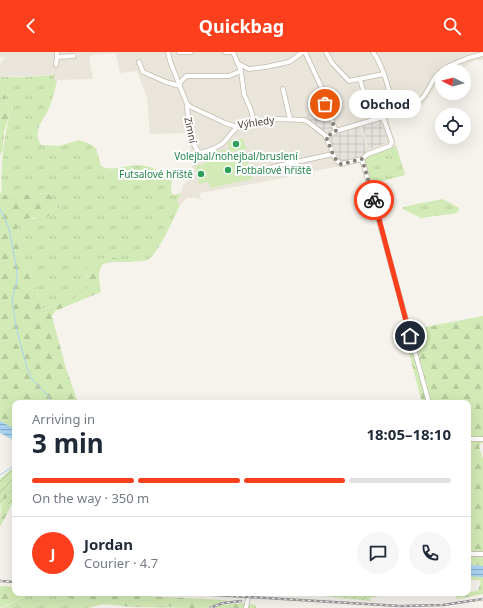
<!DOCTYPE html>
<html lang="en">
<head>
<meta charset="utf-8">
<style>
  :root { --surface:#fff; --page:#f6f6f7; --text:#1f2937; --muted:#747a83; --line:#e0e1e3; --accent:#fc3f1d }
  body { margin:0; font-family:"Noto Sans",sans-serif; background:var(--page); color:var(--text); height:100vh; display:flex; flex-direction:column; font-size:15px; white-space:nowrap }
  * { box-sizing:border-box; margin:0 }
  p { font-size:13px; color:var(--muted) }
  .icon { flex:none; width:22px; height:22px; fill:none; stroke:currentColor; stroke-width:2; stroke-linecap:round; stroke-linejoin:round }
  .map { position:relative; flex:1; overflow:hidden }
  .sheet { position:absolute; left:12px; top:348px; width:459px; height:196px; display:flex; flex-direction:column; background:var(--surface); border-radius:8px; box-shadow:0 4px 16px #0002 }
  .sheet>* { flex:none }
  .needle { width:26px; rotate:276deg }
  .tools { position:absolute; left:435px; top:12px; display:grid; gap:8px }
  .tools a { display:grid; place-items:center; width:36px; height:36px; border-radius:50%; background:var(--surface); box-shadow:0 4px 16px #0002; font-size:20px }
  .pin { position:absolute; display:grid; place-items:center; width:34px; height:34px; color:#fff; margin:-17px; border:2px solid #fff; border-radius:50%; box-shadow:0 1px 4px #0007 }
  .courier { position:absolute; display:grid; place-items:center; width:40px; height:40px; margin:-20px; border:3px solid #fc3f1d; border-radius:50%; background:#fff; color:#222; box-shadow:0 1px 5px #0007 }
  .bubble { position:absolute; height:28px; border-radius:14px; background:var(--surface); box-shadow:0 4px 16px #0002; font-size:13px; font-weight:700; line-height:28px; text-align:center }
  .head em { font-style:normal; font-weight:700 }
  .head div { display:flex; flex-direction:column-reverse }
  .head { display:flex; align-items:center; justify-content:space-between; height:68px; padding:0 20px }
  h1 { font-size:26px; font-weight:700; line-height:30px }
  .bar { display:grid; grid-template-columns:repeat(4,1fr); gap:6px 4px; align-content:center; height:48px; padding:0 20px }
  .bar i { height:5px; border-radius:3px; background:var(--line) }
  .bar .on { background:var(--accent) }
  .bar p { grid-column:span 4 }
  .line { display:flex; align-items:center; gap:10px; padding:0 20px; border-top:1px solid var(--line) }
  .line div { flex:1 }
  .round { display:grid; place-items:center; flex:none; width:42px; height:42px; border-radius:21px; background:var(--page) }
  header { display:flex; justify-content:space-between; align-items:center; height:52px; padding:0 20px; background:var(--accent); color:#fff; font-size:18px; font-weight:700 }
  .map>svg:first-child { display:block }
  .residential { fill:#eae5da; fill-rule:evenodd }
  .industrial { fill:url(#industrial-grid) }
  .grass { fill:url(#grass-tufts) }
  .forest { fill:url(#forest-firs) }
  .garden { fill:url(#garden-furrows) }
  .pitch { fill:#d2eab5 }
  .water { fill:url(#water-rules) }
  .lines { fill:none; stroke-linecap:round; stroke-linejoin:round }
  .stream { stroke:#a9d4f2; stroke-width:1 }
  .minor-casing { stroke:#c2bbae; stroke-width:5.5 }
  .minor { stroke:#fff; stroke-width:4 }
  .rail-casing { stroke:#9a9a9a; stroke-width:2.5 }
  .rail { stroke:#fff; stroke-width:1; stroke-dasharray:3; stroke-linecap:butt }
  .done { stroke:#878178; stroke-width:4; stroke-dasharray:0 7.2 }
  .route { stroke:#fc3f1d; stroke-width:5 }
  .leisure-dot { fill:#2e9e5b; stroke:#fff; stroke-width:1.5 }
  .labels { text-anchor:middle; stroke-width:4; stroke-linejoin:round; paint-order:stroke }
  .street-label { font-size:10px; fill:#4b4439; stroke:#fff }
  .leisure-label { font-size:10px; fill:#27864d; stroke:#fff }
</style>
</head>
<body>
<header><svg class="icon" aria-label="back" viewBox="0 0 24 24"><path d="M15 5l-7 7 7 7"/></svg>Quickbag<svg class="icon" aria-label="search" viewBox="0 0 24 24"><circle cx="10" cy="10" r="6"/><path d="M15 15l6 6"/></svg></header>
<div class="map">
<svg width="483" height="556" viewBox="0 0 483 556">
  <defs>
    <pattern id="industrial-grid" width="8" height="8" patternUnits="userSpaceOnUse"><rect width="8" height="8" fill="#e6e2dd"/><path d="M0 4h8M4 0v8" fill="none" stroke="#c7c3be"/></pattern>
    <pattern id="grass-tufts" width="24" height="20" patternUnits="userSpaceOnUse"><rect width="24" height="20" fill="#d2eab5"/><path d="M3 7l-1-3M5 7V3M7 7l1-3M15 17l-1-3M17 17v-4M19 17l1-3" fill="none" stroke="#b6ca9c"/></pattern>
    <pattern id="forest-firs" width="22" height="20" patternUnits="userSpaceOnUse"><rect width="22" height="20" fill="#d2eab5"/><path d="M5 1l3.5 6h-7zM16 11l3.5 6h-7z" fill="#b6ca9c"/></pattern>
    <pattern id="garden-furrows" width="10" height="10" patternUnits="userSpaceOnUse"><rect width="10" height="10" fill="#d2eab5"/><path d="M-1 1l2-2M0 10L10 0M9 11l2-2" fill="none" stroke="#b6ca9c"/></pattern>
    <pattern id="water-rules" width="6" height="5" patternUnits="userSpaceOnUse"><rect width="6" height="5" fill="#a9d4f2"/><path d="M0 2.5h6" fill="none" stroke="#8caec5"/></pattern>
  </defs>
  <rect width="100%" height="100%" fill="#f6f3ec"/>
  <path class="residential" d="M0,0H483V8H475L466,14L450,19H442V24L437,29L432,41L425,51L421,54L391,64L389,66L390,74L405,122L379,130L375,133L376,141L371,143L361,111L359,110L263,130L200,141L201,149L198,146H187L180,153L177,150L184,132L189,127L195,104L193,101H191L190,99L191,91L189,81L150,82L147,46L137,19L120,21L116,1L94,3L89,5L93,27L54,28L55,23L0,25V12L5,6L0,5ZM316,60L338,81L364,87L366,99L364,103L336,104L328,83L306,64Z"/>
  <g class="industrial">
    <polygon points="323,52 334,78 338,81 358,74 364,87 366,99 364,104 340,110 328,83 306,66 305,64 316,60 314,56"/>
    <polygon points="380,67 388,89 386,91 369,97 362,74"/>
  </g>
  <g class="grass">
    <path d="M55,23L54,28H57C55,37 53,47 49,56C43,70 32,77 41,93L59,94L79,88L88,91L96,96L101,114C113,120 124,114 136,113C150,113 161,119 172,126L171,140L174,143L181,141L177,150L180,153C174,165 159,200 149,207C143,210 136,209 130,210L131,208L106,207L86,223L89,233L86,241L44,258L28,213L24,212C21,198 20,184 16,170L26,166L34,167L60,155L48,141L26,143L9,141L2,144C0,120 4,76 13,53H7L6,45L0,32V25H24Z"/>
    <polygon points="396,94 405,123 379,130 375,133 372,132 365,108 370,104"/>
    <polygon points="442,147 458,155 459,158 457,161 421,166 403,157 403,155"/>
    <polygon points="52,543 83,549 89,556 2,556 26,544"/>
    <polygon points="140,551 186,556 132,555"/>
  </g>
  <g class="forest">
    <polygon points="0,25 0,32 6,45 7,53 13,53 4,79 3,97 0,104"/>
    <path d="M0,139L2,144L9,141L26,143L48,141L60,155L51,159L48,165C41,164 34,167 27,166L25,170H16C20,184 21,198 24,212L28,213L44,258L86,241C90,230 85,223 87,213C90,203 123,206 132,208L130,210H112L103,212C96,221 100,230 101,240L55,259L52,264L65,313L78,351H15V377L0,369Z"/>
    <polygon points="483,264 483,390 479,394 483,407 483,514 468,513 468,351 422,351 409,301 413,300 415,277"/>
    <path d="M15,428V433L9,439L5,451L11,454L0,475C0,461 1,436 15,428Z"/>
    <polygon points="468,523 483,524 483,542 456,547 456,541 468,541 468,540 478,539 481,530 479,528 468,528"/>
    <polygon points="0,534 15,535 15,541 82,541 227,548 206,556 185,556 140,551 132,555 103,552 89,556 83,549 52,543 26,544 0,556"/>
    <polygon points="244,551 256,553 256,556 216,556 221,553"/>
  </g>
  <g class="garden">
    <path d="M15,414V428C5,434 4,446 0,456V427Z"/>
    <polygon points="15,433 15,447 11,454 5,451 9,439"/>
    <polygon points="321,541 389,541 389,542 369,546 371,549 323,544 323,541"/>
  </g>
  <g class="pitch">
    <polygon points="243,86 245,94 246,94 247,97 215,103 214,100 229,97 228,90"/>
    <polygon points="246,100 252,127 210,136 204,109"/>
    <polygon points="204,112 208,130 199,132 195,114"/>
  </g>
  <g class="water">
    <polygon points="0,369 15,377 15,389 0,381"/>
    <polygon points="468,513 483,514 483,525 468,524"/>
  </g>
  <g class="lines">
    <g class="stream">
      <polyline points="0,157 9,176 17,220 17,230 12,246 16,275 27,316 32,327 49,345 52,351"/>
      <polyline points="0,423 12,415 15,409"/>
      <polyline points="468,504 472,515"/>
    </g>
    <defs>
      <g id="minor">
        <polyline points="57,0 57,5 74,4"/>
        <path d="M168,0L170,9L185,47L187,52L191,55L225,71L234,74L278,67L304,68L308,70L325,83L336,108L341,112L362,107L368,102L390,94L392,90L383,65C395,60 409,57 419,49C427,43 430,32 436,24C445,13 470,5 483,2"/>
        <polyline points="179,0 191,0"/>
        <polyline points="225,0 233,0"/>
        <polyline points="233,0 241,19 244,42 251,58 254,70"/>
        <polyline points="305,0 324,41 325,52 336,79"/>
        <polyline points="326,0 332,11 349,29 384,22"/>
        <path d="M373,0C385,17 389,40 395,60"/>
        <polyline points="139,10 143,20 166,30 180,34"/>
        <polyline points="239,12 249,17 266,15 289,10 303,0"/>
        <polyline points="56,13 57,5"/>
        <polyline points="360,28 373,68"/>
        <polyline points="180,31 186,24 229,24 241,19"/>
        <polyline points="283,37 290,67"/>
        <path d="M187,52C188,68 189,87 199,101C207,99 216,97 223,91C229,85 232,79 239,74"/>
        <polyline points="326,85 336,79 383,65"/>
        <polyline points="362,107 429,351"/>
        <polyline points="273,115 333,102"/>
        <polyline points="468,387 483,387"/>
        <polyline points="468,499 472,502 483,502"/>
        <polyline points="246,556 249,541"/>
      </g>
    </defs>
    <use href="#minor" class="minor-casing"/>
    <use href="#minor" class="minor"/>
    <defs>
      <g id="rail">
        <polyline points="0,529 15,530"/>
        <polyline points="182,541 400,554 443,553 483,547"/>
        <polyline points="210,556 223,551 241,549"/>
      </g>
    </defs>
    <use href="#rail" class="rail-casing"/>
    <use href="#rail" class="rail"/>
  </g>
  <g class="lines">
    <path class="done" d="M325,52L336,79L326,85C330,93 333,108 341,112L362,107L374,148"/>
    <polyline class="route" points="374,148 410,284"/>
  </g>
  <g class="leisure-dot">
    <circle cx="236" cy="92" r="4"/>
    <circle cx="228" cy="118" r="4"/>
    <circle cx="201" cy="122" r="4"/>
  </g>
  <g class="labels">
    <g class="street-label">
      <text transform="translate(256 70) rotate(-8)" y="4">Výhledy</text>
      <text transform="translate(191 78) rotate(78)" y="4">Zimní</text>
    </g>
    <g class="leisure-label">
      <text x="236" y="108">Volejbal/nohejbal/bruslení</text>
      <text x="236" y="122" text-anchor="start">Fotbalové hřiště</text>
      <text x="193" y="126" text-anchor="end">Futsalové hřiště</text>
    </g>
  </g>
</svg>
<div class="tools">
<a><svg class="needle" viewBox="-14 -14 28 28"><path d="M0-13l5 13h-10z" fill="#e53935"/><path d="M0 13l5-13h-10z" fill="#747a83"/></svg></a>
<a><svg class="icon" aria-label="locate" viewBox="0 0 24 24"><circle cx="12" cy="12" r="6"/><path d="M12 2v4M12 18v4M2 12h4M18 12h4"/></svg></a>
</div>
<div class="pin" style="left:325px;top:52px;background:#ea580c"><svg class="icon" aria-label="bag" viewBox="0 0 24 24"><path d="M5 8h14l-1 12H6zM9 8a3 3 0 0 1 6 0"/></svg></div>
<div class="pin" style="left:410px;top:284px;background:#1f2937"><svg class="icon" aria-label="home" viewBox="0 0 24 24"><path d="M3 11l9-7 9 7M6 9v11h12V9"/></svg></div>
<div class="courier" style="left:374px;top:148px"><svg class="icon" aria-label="bike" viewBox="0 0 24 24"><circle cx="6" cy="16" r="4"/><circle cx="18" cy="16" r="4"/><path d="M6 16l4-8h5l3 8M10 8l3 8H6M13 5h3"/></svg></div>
<div class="bubble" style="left:349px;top:38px;width:72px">Obchod</div>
<section class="sheet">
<div class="head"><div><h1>3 min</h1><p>Arriving in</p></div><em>18:05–18:10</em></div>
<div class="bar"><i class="on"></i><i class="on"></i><i class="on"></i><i></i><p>On the way · 350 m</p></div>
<div class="line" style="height:72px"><b class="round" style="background:var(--accent);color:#fff">J</b><div><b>Jordan</b><p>Courier · 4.7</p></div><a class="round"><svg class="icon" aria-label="chat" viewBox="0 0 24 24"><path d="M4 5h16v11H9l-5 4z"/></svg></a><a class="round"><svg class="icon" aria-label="phone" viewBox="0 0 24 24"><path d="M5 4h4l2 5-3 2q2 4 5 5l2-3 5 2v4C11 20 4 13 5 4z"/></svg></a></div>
</section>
</div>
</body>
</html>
